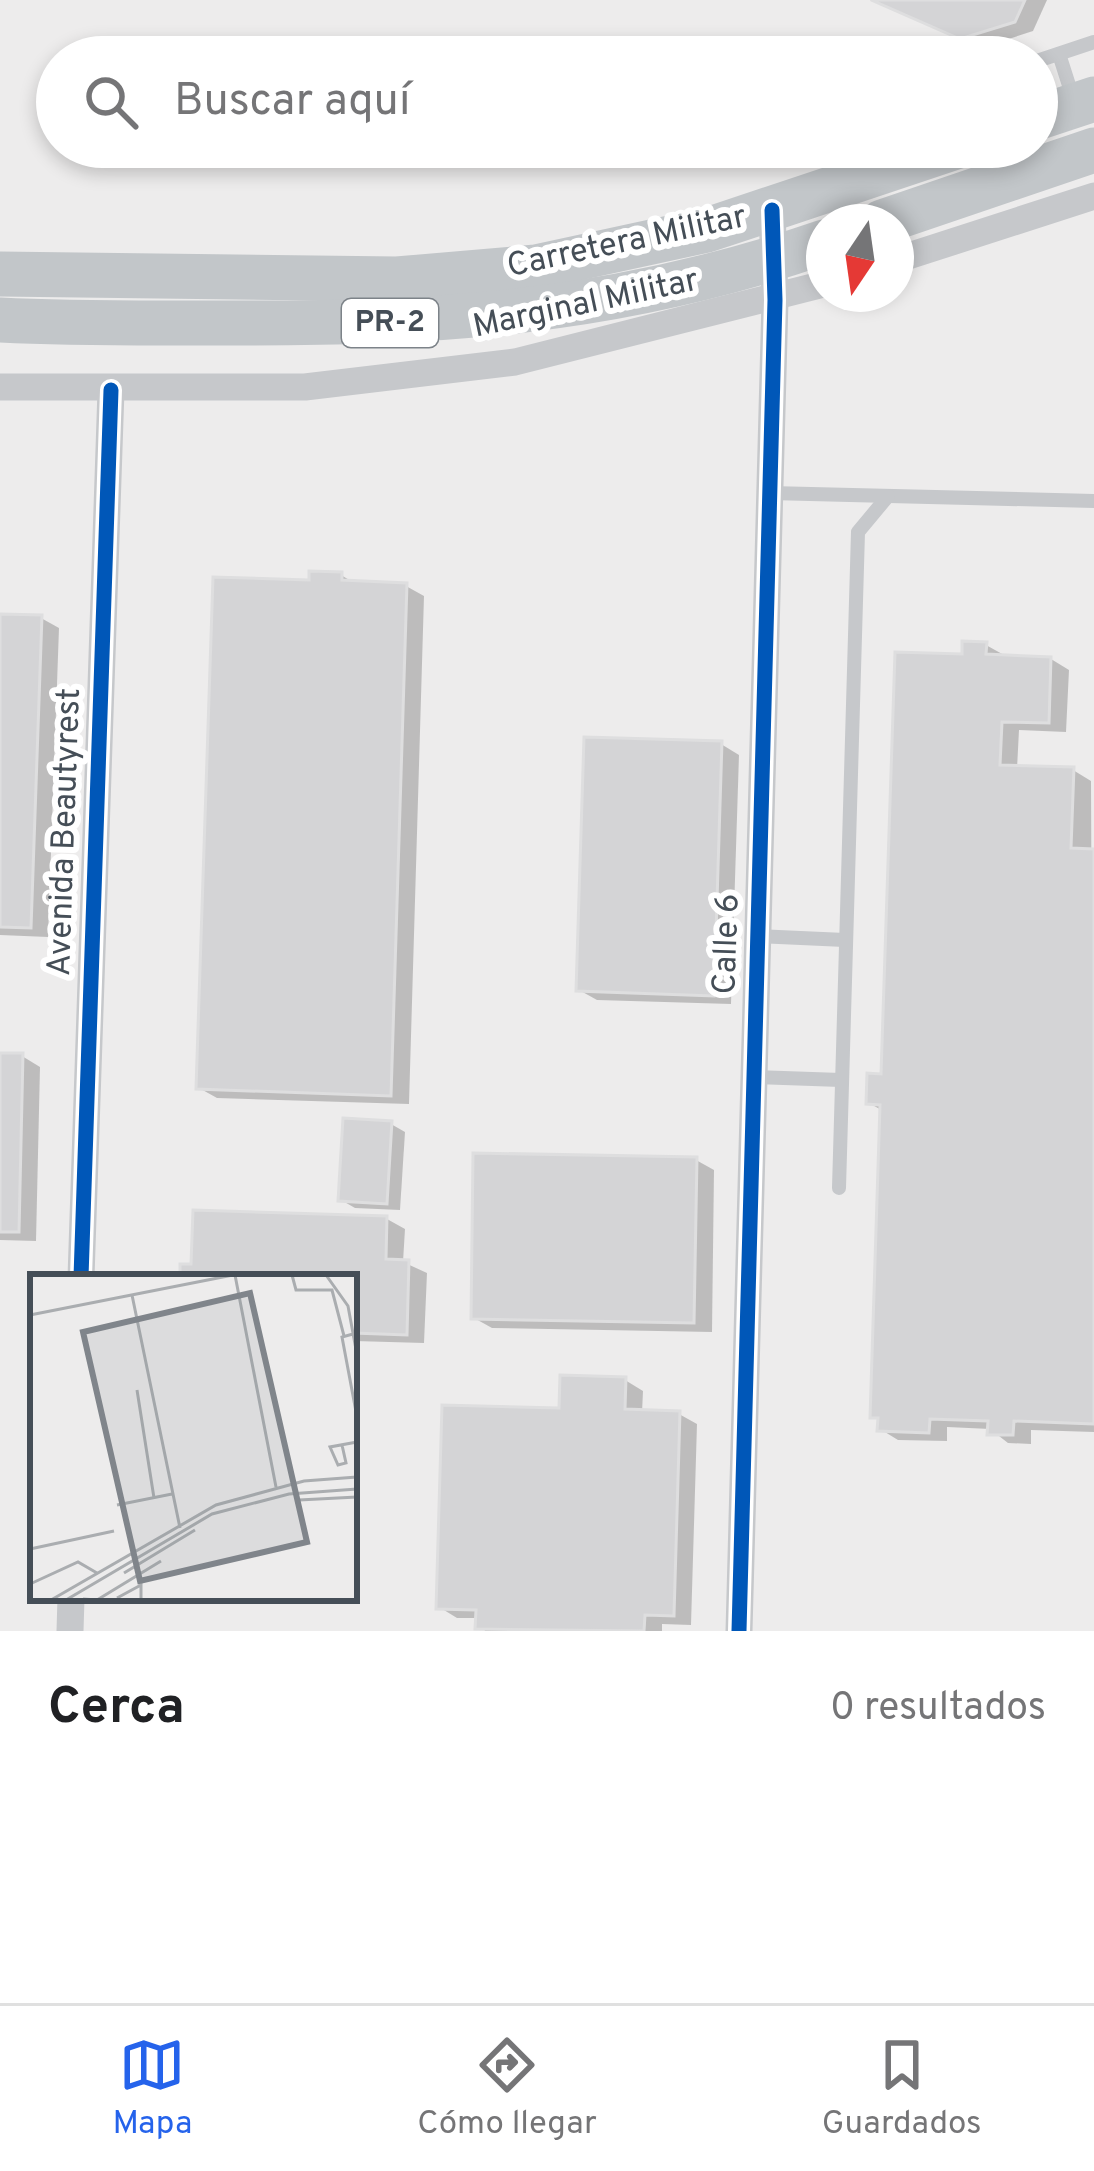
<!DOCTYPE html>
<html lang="es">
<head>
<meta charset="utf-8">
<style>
	:root { --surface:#fff; --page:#f2f2f2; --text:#202124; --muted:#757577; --line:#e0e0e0; --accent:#2563eb }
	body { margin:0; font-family:Overpass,sans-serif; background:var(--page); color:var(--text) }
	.compass { position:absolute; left:806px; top:204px; width:108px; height:108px; border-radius:50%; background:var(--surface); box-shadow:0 6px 18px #0003; rotate:193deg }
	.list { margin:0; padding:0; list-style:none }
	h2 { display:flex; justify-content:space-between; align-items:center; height:156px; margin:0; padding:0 48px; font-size:51px }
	h2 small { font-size:39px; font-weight:400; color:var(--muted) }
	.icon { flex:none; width:66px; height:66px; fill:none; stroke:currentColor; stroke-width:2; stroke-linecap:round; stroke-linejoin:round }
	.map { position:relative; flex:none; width:1094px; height:1631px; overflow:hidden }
	.search { position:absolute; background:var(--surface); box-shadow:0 6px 18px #0003; left:36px; right:36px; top:36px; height:132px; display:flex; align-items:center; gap:30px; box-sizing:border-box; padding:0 42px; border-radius:66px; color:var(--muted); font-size:45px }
	.sheet { height:372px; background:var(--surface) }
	nav { display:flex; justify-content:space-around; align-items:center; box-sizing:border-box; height:168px; border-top:3px solid var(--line); background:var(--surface); font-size:33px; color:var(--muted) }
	nav a { display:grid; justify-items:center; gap:6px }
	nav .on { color:var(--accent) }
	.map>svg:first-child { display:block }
</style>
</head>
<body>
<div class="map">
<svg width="1094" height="1631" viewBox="0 0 1094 1631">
	<rect width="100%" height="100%" fill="#edecec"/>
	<g fill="#0003">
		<polygon points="870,0 1047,0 1033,31 981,48"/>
		<polygon points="341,575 356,584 406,586 424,596 409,1104 217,1098 199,1088"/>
		<polygon points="0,617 41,618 59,628 48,937 0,935"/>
		<polygon points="986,645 1004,655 1051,659 1069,670 1066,732 1019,730 1017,769 1073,770 1091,781 1094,1432 1031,1430 1031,1444 1008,1443 990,1429 947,1427 947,1441 898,1440 880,1429 881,1420 873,1416 883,1111 869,1103 884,1077 964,657"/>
		<polygon points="721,744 739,755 731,1004 597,1000 579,990"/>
		<polygon points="0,1056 22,1056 40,1067 36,1241 0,1240"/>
		<polygon points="391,1124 405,1132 400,1210 355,1208 341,1200"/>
		<polygon points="696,1160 714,1170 712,1332 492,1328 474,1318"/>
		<polygon points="387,1219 405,1229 403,1262 427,1273 424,1343 354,1341 354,1277"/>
		<polygon points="625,1380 643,1391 642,1413 679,1414 697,1424 691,1625 662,1624 662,1631 485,1631 479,1618 457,1618 439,1607 562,1411"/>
	</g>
	<g fill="#d4d4d6" stroke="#dededf" stroke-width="3">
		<polygon points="871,0 1025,0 1015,22 960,39"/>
		<polygon points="309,571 342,572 342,580 407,583 391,1096 196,1089 213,577 309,580"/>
		<polygon points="0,614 42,615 31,928 0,927"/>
		<polygon points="962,641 987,642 986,654 1051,657 1049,723 1002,722 1000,765 1074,767 1071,848 1094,849 1094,1424 1014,1421 1013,1435 987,1435 988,1421 930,1419 929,1433 877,1431 878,1418 870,1418 880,1105 866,1104 867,1073 881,1074 895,652 962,654"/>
		<polygon points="584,737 722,741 714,996 576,991"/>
		<polygon points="0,1053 23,1053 19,1232 0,1232"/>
		<polygon points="343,1118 392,1121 387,1204 338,1201"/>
		<polygon points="473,1153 697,1157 694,1323 471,1319"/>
		<polygon points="193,1210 387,1216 386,1259 409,1260 407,1335 354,1333 354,1277 180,1277 180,1264 191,1264"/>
		<polygon points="560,1375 626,1377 625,1409 680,1411 674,1616 645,1615 644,1631 475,1629 476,1610 436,1609 442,1405 559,1408"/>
	</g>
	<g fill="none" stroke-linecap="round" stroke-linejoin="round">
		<g stroke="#c6c8cb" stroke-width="14">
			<polyline points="1059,54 1074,101"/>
			<polyline points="1037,61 1094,42"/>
			<polyline points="770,493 1094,501"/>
			<polyline points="758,936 845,940"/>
			<polyline points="754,1077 841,1080"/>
			<polyline points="839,1188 858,532 888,496"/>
		</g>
		<g stroke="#c6c8cb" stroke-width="27">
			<polyline points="896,260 1094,196"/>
			<polyline points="0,387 305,387 515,362 824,284"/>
			<polyline points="81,1277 111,390"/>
			<polyline points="70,1631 71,1598"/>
			<polyline points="739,1631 775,300 772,210"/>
		</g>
		<g stroke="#c2c6c9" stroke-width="45">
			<polyline points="1037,118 1094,99"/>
			<polyline points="882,222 1094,150"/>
			<polyline points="0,274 397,279 536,267 707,230 956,147"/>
			<path d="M 0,320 C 73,324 147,323 220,323 C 439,324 614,314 824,242"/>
		</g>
		<g stroke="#fff" stroke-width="22">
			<g id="cycleway">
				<polyline points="81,1277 111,390"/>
				<polyline points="739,1631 775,300 772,210"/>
			</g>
		</g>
		<use href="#cycleway" stroke="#0057b8" stroke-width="15"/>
	</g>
	<g text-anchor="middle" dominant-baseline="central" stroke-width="12" stroke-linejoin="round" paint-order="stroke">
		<rect fill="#fff" stroke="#7d8389" stroke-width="3" x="342" y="299" width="96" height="48" rx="9"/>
		<g font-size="30" font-weight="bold" fill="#454e57">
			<text x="390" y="323">PR-2</text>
		</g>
		<g font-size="33" fill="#454e57" stroke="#fff">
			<text transform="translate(627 243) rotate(-12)">Carretera Militar</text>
			<text transform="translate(586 305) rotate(-12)">Marginal Militar</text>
			<text transform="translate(66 832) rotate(-88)">Avenida Beautyrest</text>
			<text transform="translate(728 944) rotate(-88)">Calle 6</text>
		</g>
	</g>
	<g transform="translate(30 1274)">
		<rect width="327" height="327" fill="#edecec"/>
		<path fill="none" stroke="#aaadb0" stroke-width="3" d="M 205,1 L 246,213M 262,1 L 266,16 L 302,16 L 314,62M 296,1 L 318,32 L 327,81M 102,21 L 150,254M 0,41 L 203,1M 323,60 L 312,63 L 327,143M 107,116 L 124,224M 312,171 L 316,189 L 308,191 L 300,173 L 327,168M 269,226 L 327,223M 87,231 L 142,220M 0,275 L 84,257M 94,299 L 165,256M 0,310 L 48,288 L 67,299M 87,324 L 111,311 L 111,326M 53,325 L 67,326 L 131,287M 21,326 L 186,231 L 274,207 L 327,203M 36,326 L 182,240 L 259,220 L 327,215"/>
		<path fill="#80858b" fill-opacity="0.15" stroke="#80858b" stroke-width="6" d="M 220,19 L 277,268 L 110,307 L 53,58 Z"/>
		<rect width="327" height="327" fill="none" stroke="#454e57" stroke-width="6"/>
	</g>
</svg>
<svg class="compass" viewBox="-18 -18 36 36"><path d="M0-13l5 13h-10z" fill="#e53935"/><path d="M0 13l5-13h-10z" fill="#757577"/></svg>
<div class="search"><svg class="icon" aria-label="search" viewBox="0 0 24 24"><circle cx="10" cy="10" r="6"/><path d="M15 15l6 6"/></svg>Buscar aquí</div>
</div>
<section class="sheet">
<h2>Cerca<small>0 resultados</small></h2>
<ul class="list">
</ul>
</section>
<nav>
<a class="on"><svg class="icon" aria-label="map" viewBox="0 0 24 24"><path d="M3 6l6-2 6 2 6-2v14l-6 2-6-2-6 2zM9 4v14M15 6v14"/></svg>Mapa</a>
<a><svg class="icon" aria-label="directions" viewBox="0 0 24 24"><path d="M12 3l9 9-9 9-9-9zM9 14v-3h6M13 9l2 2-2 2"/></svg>Cómo llegar</a>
<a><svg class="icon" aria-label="saved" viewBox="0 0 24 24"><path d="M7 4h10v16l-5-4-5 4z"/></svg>Guardados</a>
</nav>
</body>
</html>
